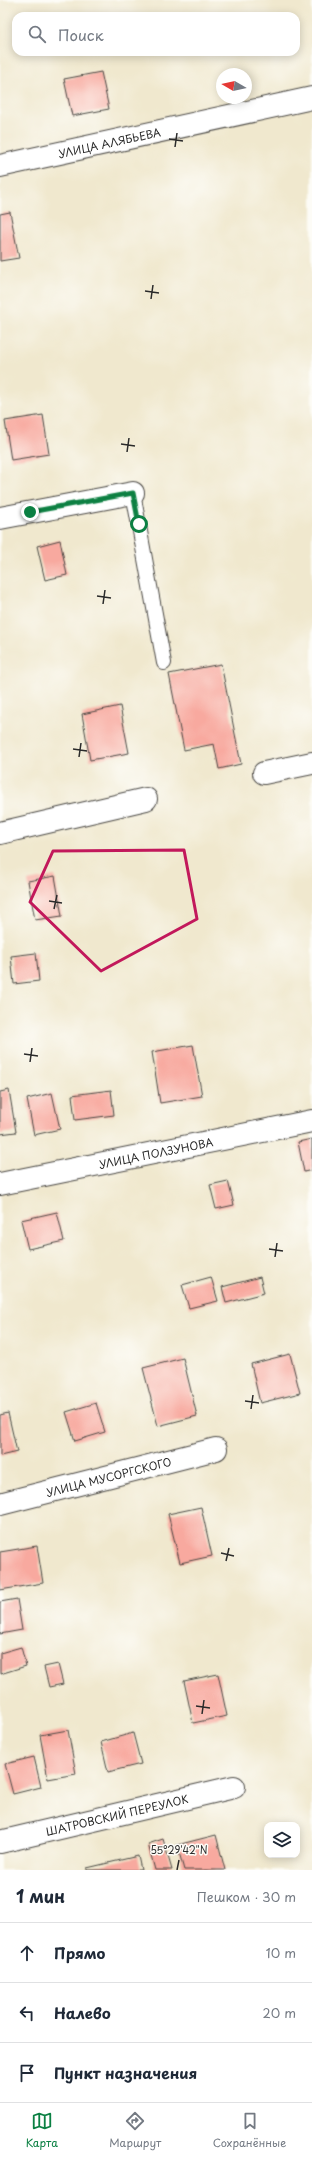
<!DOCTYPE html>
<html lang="ru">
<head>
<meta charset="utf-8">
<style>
	:root { --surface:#fff; --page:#f2f2f3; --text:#1f2937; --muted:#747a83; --line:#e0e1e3; --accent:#0b8043 }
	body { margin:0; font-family:"Playpen Sans",sans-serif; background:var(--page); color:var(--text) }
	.controls { position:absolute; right:12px; bottom:12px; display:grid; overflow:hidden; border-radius:8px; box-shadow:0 2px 10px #0003 }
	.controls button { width:36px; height:36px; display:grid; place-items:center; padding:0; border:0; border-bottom:1px solid var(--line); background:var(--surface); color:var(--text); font:20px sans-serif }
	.compass { position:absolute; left:216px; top:68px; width:36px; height:36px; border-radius:50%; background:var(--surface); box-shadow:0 2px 10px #0003; rotate:279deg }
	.stop { position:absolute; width:12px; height:12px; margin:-9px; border:3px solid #0b8043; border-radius:50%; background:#fff }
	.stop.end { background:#0b8043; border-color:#fff; box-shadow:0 1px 4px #0008 }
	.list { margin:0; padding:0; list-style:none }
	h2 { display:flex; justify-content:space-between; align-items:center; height:52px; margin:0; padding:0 16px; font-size:17px }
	h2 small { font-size:13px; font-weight:400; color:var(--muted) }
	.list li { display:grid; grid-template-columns:26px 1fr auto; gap:12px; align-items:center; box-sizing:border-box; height:60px; padding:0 16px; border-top:1px solid var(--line) }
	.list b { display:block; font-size:15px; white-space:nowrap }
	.list em { font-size:13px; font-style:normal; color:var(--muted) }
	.icon { flex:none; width:22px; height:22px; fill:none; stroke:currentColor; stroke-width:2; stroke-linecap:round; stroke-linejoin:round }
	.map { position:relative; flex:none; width:312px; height:1870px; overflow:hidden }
	.search { position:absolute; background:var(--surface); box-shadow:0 2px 10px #0003; left:12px; right:12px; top:12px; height:44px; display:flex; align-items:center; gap:10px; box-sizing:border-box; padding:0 14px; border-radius:12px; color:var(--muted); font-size:15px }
	.sheet { height:232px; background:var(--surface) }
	nav { display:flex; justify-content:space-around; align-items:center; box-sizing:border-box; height:56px; border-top:1px solid var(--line); background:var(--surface); font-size:11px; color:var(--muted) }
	nav a { display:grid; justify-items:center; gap:2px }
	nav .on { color:var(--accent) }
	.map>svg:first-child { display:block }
</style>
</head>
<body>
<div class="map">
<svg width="312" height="1870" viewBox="0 0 312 1870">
	<rect width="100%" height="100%" fill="#fdfcf7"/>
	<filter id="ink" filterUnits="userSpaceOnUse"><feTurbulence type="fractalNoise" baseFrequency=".025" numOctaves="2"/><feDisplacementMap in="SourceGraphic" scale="8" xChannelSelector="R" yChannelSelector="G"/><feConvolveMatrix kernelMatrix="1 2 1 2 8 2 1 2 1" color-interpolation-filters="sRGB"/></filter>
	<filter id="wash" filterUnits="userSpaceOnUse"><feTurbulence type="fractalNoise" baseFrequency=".012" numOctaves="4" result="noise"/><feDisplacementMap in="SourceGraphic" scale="16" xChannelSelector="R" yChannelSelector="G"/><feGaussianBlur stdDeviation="0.9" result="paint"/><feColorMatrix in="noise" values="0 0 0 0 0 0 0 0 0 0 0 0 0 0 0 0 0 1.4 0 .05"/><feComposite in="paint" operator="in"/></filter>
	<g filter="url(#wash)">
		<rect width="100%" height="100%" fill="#f0e8ce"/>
		<g id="blocks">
			<g fill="#f8a99f">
				<polygon points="101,72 109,109 72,116 64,79"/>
				<polygon points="10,212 19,258 0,261 0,214"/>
				<polygon points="43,415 49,454 11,460 5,421"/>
				<polygon points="60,540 67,575 45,580 37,546"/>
				<polygon points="221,664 241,764 219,769 214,744 184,750 169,674"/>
				<polygon points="120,706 129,753 90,760 82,714"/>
				<polygon points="55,876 62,916 35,920 28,881"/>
				<polygon points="36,953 39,981 14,984 11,956"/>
				<polygon points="193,1045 202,1096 160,1103 152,1052"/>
				<polygon points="9,1090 16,1132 0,1134 0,1092"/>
				<polygon points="111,1090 114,1115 75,1120 72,1095"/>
				<polygon points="52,1093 60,1129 34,1135 27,1099"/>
				<polygon points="312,1139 312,1170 304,1172 298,1142"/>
				<polygon points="228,1181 234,1205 216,1209 210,1185"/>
				<polygon points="57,1212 64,1241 28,1249 21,1220"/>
				<polygon points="211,1277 218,1301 189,1308 182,1285"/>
				<polygon points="260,1277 264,1293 226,1303 222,1287"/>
				<polygon points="290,1354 300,1393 260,1403 251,1364"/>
				<polygon points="183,1358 197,1416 158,1426 143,1368"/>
				<polygon points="96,1403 105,1432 75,1441 66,1412"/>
				<polygon points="8,1413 17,1452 0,1456 0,1415"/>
				<polygon points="201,1507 212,1556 180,1563 168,1514"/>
				<polygon points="37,1546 43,1583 0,1590 0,1552"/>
				<polygon points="17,1599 22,1630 0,1634 0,1602"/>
				<polygon points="21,1647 26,1666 0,1674 0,1653"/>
				<polygon points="58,1664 63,1684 49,1687 44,1667"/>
				<polygon points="218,1674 227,1716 193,1723 184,1681"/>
				<polygon points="68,1730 76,1774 48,1779 40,1735"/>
				<polygon points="133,1733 141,1764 108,1772 101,1742"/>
				<polygon points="34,1757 41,1787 13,1794 5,1764"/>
				<polygon points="216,1835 225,1870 184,1870 177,1845"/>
				<polygon points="163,1839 172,1870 155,1870 148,1844"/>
				<polygon points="138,1856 141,1870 87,1870 87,1868"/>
			</g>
		</g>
	</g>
	<g filter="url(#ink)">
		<use href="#blocks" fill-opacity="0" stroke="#494743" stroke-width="1"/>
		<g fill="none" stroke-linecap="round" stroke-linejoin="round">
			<g stroke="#494743" stroke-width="16">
				<polyline id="service" points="133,493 164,663"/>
			</g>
			<g stroke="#494743" stroke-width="24">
				<g id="minor">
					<path id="s1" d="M 0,166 L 312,98"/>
					<polyline points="0,518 133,493"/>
					<polyline points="264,773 312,763"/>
					<polyline points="0,833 146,799"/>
					<path id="s2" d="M 0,1184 L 312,1121"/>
					<path id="s3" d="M 0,1504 L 216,1449"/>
					<path id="s4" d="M 0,1842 L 234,1787"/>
				</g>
			</g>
			<use href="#service" stroke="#fff" stroke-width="14"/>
			<use href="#minor" stroke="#fff" stroke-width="22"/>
		</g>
	</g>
	<g fill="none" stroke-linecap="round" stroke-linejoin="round" filter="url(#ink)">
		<polyline stroke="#0b8043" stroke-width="5" points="30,512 133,493 139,524"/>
	</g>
	<path fill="none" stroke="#c2185b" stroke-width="3" stroke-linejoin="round" d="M 184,850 L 197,919 L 101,971 L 30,902 L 53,851 Z"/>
	<path fill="none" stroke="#2b2b2b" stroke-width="1.5" d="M 169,139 L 183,141M 175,147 L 177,133M 145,291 L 159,293M 151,299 L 153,285M 121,444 L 135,446M 127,452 L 129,438M 97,596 L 111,598M 103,604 L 105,590M 73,749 L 87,751M 79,757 L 81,743M 49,901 L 62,903M 54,909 L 57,895M 24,1054 L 38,1056M 30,1062 L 32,1048M 269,1249 L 283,1251M 275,1257 L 277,1243M 245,1401 L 259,1403M 251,1409 L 253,1395M 221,1553 L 234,1556M 226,1561 L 229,1548M 196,1706 L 210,1708M 202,1714 L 204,1700M 177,1870 L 179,1860"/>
	<g text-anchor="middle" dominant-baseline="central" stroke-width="3" stroke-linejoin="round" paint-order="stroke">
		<g font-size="11" fill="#2b2b2b" stroke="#fdfcf7">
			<text stroke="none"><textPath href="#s1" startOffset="112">УЛИЦА АЛЯБЬЕВА</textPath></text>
			<text stroke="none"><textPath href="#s2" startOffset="159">УЛИЦА ПОЛЗУНОВА</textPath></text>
			<text stroke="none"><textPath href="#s3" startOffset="112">УЛИЦА МУСОРГСКОГО</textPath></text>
			<text stroke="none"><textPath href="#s4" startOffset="120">ШАТРОВСКИЙ ПЕРЕУЛОК</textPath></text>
		</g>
	</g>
	<g font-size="10" text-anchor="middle" fill="#2b2b2b" stroke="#fdfcf7" stroke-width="3" stroke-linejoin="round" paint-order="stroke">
		<text x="179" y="1854">55°29'42"N</text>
	</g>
</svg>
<div class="controls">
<button><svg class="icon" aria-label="layers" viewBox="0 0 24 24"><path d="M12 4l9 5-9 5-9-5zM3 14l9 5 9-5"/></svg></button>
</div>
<svg class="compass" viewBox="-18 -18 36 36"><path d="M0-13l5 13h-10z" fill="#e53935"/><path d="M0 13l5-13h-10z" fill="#747a83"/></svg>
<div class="stop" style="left:139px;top:524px"></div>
<div class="stop end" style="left:30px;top:512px"></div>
<div class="search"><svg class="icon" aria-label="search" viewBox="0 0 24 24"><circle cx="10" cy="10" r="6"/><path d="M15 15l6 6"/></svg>Поиск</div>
</div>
<section class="sheet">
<h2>1 мин<small>Пешком · 30 m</small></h2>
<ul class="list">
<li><svg class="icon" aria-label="ahead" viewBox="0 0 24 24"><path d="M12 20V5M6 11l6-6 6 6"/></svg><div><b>Прямо</b></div><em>10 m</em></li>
<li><svg class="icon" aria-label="left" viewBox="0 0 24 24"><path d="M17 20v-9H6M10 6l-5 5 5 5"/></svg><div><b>Налево</b></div><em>20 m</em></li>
<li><svg class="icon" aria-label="arrive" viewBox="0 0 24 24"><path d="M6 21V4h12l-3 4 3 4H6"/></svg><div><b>Пункт назначения</b></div></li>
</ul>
</section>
<nav>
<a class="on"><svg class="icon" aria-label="map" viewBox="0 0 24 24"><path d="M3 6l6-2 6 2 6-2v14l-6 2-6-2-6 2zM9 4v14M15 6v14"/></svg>Карта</a>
<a><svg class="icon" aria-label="directions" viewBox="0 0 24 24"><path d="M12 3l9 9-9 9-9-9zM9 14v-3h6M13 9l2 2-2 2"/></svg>Маршрут</a>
<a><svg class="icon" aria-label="saved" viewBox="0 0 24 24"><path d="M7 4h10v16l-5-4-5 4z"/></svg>Сохранённые</a>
</nav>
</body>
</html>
